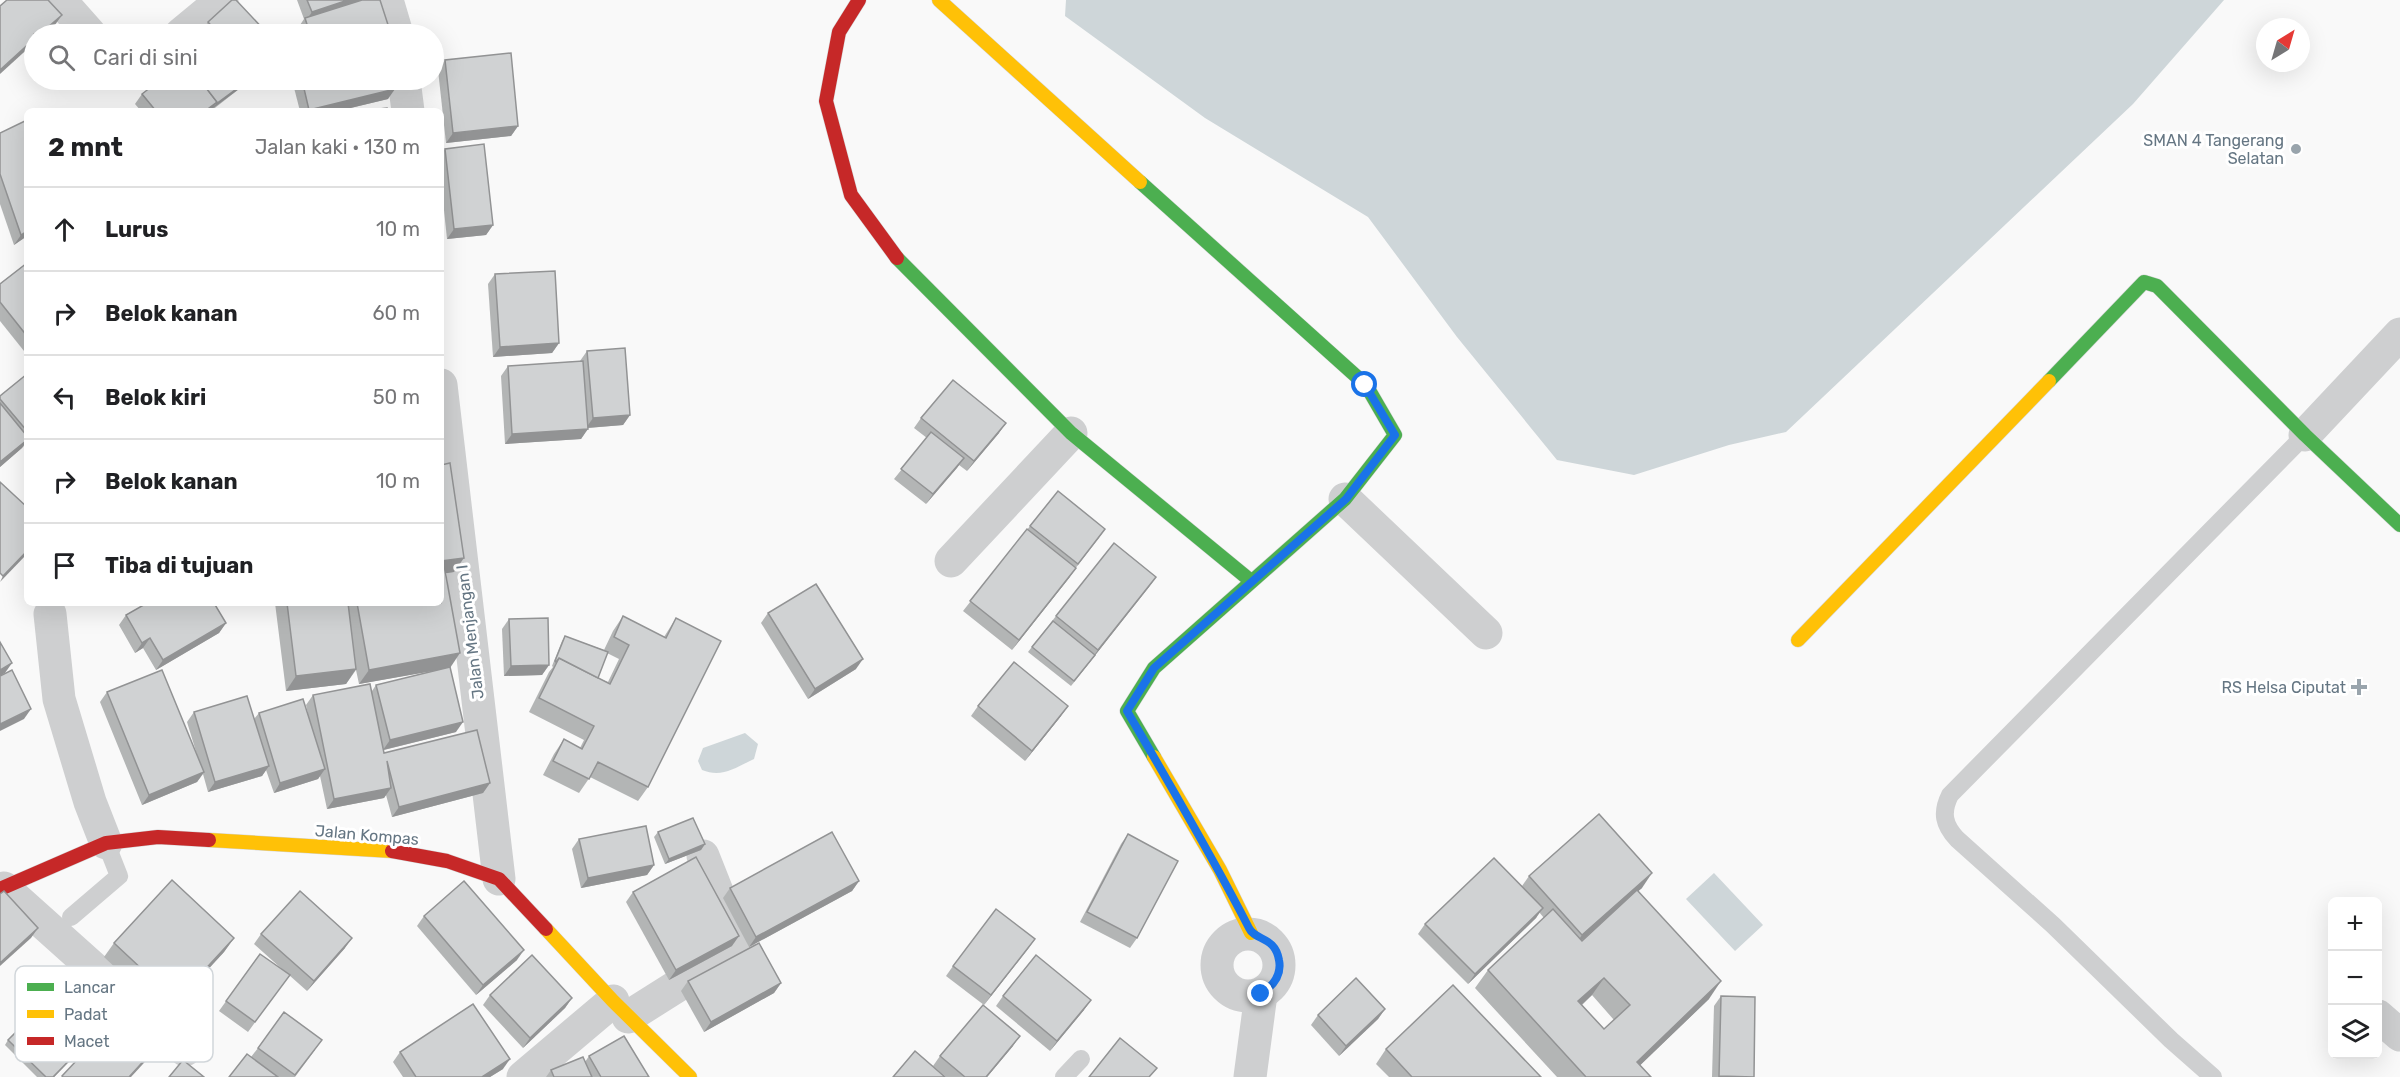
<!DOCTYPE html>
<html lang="id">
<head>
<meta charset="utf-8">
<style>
	:root { --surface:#fff; --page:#f2f2f2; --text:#202124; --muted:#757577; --line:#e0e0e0 }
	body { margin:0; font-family:Rubik,sans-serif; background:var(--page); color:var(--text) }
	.controls { position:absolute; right:18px; bottom:18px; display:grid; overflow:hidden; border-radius:9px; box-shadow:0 6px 24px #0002 }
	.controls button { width:54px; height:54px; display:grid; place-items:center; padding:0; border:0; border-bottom:2px solid var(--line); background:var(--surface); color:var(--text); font:30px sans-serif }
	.compass { position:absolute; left:2256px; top:18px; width:54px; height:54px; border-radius:50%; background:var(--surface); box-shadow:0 6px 24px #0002; rotate:37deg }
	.stop { position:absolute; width:18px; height:18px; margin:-14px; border:4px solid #1a73e8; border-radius:50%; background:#fff }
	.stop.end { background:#1a73e8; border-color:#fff; box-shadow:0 2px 6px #0008 }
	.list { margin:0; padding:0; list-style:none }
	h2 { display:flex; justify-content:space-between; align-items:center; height:78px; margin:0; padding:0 24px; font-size:26px }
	h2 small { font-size:20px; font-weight:400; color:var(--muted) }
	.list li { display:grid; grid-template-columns:39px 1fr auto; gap:18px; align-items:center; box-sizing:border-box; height:84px; padding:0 24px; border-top:2px solid var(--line) }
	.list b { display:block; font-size:22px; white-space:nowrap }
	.list em { font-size:20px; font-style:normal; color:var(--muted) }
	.icon { flex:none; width:33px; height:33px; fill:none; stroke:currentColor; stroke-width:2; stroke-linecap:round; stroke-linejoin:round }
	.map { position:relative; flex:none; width:2400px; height:1077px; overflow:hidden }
	.search { position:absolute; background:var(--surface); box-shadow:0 6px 24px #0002; left:24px; top:24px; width:420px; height:66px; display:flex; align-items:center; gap:15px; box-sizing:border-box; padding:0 21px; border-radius:33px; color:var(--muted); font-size:22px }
	.panel { position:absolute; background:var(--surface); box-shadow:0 6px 24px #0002; left:24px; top:108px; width:420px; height:498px; border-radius:9px }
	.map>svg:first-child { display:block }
</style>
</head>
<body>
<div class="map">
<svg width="2400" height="1077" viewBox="0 0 2400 1077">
	<rect width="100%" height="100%" fill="#f9f9f9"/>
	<g fill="#ced6d9">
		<polygon points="1066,0 2224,0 2133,104 1786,432 1729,445 1634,475 1557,460 1457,337 1368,217 1205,118 1065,16"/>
		<path d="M 745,733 L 758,744 L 754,759 C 735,768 722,778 702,770 L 698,761 L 703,748 Z"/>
		<polygon points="1714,873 1763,925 1735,951 1686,899"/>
	</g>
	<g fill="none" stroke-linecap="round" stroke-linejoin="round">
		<g stroke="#d5d6d7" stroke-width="15">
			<g id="fast">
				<polyline points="1140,182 1366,385 1395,435 1345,499 1154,668 1127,711 1154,757"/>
				<polyline points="897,258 1071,433 1251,581"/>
				<polyline points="2049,381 2144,282 2157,286 2305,435 2400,525"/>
			</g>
		</g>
		<g stroke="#d5d6d7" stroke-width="15">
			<g id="slow">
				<polyline points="939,0 1140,182"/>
				<polyline points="1798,640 2049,381"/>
				<polyline points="1154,757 1220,870 1251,933"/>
				<polyline points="209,840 392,851"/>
				<polyline points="546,929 613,1001 690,1077"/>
			</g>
		</g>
		<g stroke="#d5d6d7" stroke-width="15">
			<g id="jam">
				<polyline points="859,0 839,32 826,101 851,195 897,258"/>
				<polyline points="392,851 447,861 499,879 546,929"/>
				<polyline points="0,889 106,843 158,837 209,840"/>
			</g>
		</g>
		<g stroke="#cecfd0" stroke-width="18">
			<polyline points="71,917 119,876 106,843"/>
			<polyline points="1064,1077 1081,1059"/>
			<path d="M 2213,1077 L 2171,1040 L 2053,925 L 1957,839 C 1944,825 1941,813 1950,795 L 2305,435"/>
		</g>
		<g stroke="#cecfd0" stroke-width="33">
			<polyline points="60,0 90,34"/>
			<polyline points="387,0 397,34"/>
			<polyline points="181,34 222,0"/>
			<polyline points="404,80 408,111"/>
			<polyline points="441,385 499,879"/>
			<polyline points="2305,435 2400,334"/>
			<polyline points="1345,499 1486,633"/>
			<polyline points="951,561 1071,433"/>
			<polyline points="50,614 59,699 90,802 106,843"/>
			<polyline points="4,888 185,1050"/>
			<circle cx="1248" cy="965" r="31"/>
			<polyline points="2378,1016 2400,1035"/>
			<polyline points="628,1017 739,947 703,856"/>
			<polyline points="523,1077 613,1001"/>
			<polyline points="1250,1077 1261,994"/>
		</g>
		<use href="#fast" stroke="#4caf50" stroke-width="14"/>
		<use href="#slow" stroke="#ffc107" stroke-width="14"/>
		<use href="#jam" stroke="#c62828" stroke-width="14"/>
	</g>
	<g fill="#b3b5b5" fill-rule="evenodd">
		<polygon points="297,0 380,0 391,34 300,34 298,28 304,19"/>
		<polygon points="208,22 268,34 203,34 201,32"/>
		<polygon points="445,60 518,126 511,136 446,143 438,70"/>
		<polygon points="292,80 393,80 388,99 338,111 300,111"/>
		<polygon points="239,89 211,111 141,111 135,104 142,94"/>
		<polygon points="27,120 27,236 14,245 0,204 0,133"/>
		<polygon points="445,149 493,225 486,235 447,239 441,182 441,155"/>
		<polygon points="27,263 27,348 24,351 0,321 0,284"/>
		<polygon points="495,274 559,343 552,353 493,357 488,284"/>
		<polygon points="587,351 630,415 623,425 588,428 581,439 505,444 501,376 508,366 580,361"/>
		<polygon points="27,374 27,449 24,446 0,467 0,396"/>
		<polygon points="921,418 999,433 967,471 959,465 926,504 894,479 927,438 914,428"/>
		<polygon points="441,465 454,572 446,573 450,668 456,732 384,750 384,753 490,783 483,793 392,817 386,795 384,798 327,809 320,776 318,779 274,793 266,770 262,776 208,792 203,774 197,782 142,805 100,702 107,692 198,758 187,722 194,712 254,719 259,713 308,714 306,705 313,695 372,691 376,685 442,669 359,684 356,670 346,684 286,691 275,603 441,603"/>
		<polygon points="1030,526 1105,529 1075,568 1069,578 1012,650 963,611"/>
		<polygon points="1156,577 1071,686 1028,652 1056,616"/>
		<polygon points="768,613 856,669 808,699 761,623"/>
		<polygon points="126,615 226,623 219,633 156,670 143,648 135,653 119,625"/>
		<path d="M 623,616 L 664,637 L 676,618 L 648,787 L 638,801 L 590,777 L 579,793 L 543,775 L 554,754 L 564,739 L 580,748 L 584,740 L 529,712 L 549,672 L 553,667 L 552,666 L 562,641 L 565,636 L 604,650 L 613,631 ZM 607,653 L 619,659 L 608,682 L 598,678 Z"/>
		<polygon points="509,619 549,665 542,675 504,676 502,629"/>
		<polygon points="978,706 1061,716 1025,761 971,716"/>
		<polygon points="658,832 705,844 701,850 665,864 654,837"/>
		<polygon points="1128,834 1137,938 1130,948 1080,922 1121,844"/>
		<polygon points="579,839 654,865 647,875 581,888 572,849"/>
		<path d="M 1529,876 L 1642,888 L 1638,891 L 1709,999 L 1640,1065 L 1651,1077 L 1557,1077 L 1475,988 L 1488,970 L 1544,918 L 1539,912 L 1536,918 L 1468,984 L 1418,934 L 1425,924 L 1522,886 ZM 1604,920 L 1582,941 L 1581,941 ZM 1592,995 L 1614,1020 L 1604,1029 L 1582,1005 Z"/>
		<polygon points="859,881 852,891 749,947 723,898 730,888"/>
		<polygon points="633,892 732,946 669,980 626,902"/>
		<polygon points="424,916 517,960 476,995 417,926"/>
		<polygon points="261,934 345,948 307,991 289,975 248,1032 219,1011 260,954 283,970 254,944"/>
		<polygon points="234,938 224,952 166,1015 104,957 114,943"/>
		<polygon points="1035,939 984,1005 946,976 953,966"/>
		<polygon points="688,981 781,983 774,993 704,1032 681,991"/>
		<polygon points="490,995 572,998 565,1008 523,1048 483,1005"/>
		<polygon points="1003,996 1084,1010 1050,1051 996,1006"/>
		<polygon points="1721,996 1754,1077 1712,1077 1714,1006"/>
		<polygon points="1385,1009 1378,1019 1339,1056 1311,1025 1318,1015"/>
		<polygon points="91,1038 87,1043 54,1077 37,1077 5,1045 8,1040"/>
		<polygon points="1013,1046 987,1077 946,1077 933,1066 940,1056"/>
		<polygon points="258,1048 315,1050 295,1077 229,1077 251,1057"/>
		<polygon points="1386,1049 1540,1077 1389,1077 1376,1064"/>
		<polygon points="400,1052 503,1069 490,1077 403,1077 393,1062"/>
		<polygon points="589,1056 649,1077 546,1077 551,1070 585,1062"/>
	</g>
	<g fill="#929394">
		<polygon points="348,0 371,0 305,22 312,12"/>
		<polygon points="62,15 55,25 44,34 40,34"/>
		<polygon points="34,39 34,43 0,74 0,70"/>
		<polygon points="243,84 239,89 212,109 216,104"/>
		<polygon points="395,89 388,99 338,111 308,111 309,110"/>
		<polygon points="217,102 211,111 205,111"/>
		<polygon points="518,126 511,136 446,143 453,133"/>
		<polygon points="493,225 486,235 447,239 454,229"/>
		<polygon points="27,231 27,236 14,245 21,235"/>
		<polygon points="559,343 552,353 493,357 500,347"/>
		<polygon points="630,415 623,425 586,428 593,418"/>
		<polygon points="1006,423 999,433 967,471 974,461"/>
		<polygon points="588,429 581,439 505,444 512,434"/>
		<polygon points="27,440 22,448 0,467 0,462"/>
		<polygon points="964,458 957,468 926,504 933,494"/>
		<polygon points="1105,529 1098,539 1071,574 1078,564"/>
		<polygon points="27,551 27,554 0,582 3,576"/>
		<polygon points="464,558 454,572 441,574 441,561"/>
		<polygon points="1076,568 1069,578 1012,650 1019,640"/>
		<polygon points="1156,577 1149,587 1071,686 1098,650"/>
		<polygon points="226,623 219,633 156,670 163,660"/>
		<polygon points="150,638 143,648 135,653 142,643"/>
		<polygon points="460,653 450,668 359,684 369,670"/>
		<polygon points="863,659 856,669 808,699 815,689"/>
		<polygon points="12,663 5,673 0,676 0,670"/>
		<polygon points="549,665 542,675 504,676 511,666"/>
		<polygon points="356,669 346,684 286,691 296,676"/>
		<polygon points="1068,706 1061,716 1025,761 1032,751"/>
		<polygon points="31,709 24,719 0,731 0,724"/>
		<polygon points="463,722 456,732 383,750 390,740"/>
		<polygon points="269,766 262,776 208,792 215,782"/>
		<polygon points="325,769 318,779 274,793 280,783"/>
		<polygon points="204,772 197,782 142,805 149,795"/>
		<polygon points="490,783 483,793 392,817 399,807"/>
		<polygon points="391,788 384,798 327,809 334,799"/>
		<polygon points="705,844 701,850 665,864 669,859"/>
		<polygon points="654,865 647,875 581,888 588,878"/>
		<polygon points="1652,873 1642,888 1572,949 1582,935"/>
		<polygon points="859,881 852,891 749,947 756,937"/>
		<polygon points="1543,908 1536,918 1468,984 1475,974"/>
		<polygon points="38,928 31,938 0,966 0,963"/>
		<polygon points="739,936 732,946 669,980 676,970"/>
		<polygon points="234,938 224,952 166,1015 176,1001"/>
		<polygon points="352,938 345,948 307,991 314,981"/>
		<polygon points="1035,939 1028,949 984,1005 991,995"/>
		<polygon points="524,950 517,960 476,995 483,985"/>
		<polygon points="1604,978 1592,995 1566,1019 1578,1001"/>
		<polygon points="1721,981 1709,999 1628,1077 1637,1062"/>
		<polygon points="781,983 774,993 704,1032 711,1022"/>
		<polygon points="572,998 565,1008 523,1048 530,1038"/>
		<polygon points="1091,1000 1084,1010 1050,1051 1057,1041"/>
		<polygon points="1385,1009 1378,1019 1339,1056 1346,1046"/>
		<polygon points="1020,1036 1013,1046 987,1077 986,1077"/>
		<polygon points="91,1038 87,1043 54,1077 53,1077"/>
		<polygon points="161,1042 154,1052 131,1077 129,1077"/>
		<polygon points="510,1059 503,1069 490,1077 482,1077"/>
		<polygon points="1719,1076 1754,1077 1718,1077"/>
	</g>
	<g fill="#d0d2d3" stroke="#929394" stroke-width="1.5" fill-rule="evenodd">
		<polygon points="7,0 48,0 62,15 40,34 34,34 34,39 0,70 0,6"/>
		<polygon points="232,0 236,0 268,34 219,34 208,22"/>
		<polygon points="307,0 348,0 312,12"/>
		<polygon points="362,0 380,0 391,34 310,34 305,18"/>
		<polygon points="511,53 518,126 453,133 445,60"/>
		<polygon points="160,80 200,80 217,102 205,111 156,111 142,94"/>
		<polygon points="200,80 239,80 243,84 216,104 217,102"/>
		<polygon points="302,80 393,80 395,89 309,110"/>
		<polygon points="387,108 387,111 361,111"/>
		<polygon points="27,120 27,231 21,235 0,174 0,133"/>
		<polygon points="484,144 493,225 454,229 445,149"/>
		<polygon points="27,263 27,336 0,302 0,284"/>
		<polygon points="555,271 559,343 500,347 495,274"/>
		<polygon points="625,348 630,415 593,418 587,351"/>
		<polygon points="583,361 588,429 512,434 508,366"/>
		<polygon points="27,374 27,431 0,399 0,396"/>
		<polygon points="953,380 1006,423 974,461 921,418"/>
		<polygon points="0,403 27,436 27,440 0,462"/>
		<polygon points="931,432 964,458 933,494 901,469"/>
		<polygon points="450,463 464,558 441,561 441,465"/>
		<polygon points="0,482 27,507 27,551 3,576 0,573"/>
		<polygon points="1058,491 1105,529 1078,564 1030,526"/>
		<polygon points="1027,529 1076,568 1019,640 970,601"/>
		<polygon points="1114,543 1156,577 1098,650 1056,616"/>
		<polygon points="444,565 460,653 369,670 357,603 441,603 441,566"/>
		<polygon points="816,584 863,659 815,689 768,613"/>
		<polygon points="147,603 214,603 226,623 163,660 150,638 142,643 126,615"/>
		<polygon points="287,603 348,603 356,669 296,676"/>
		<polygon points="623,616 666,638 676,618 721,641 648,787 598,762 589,779 553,761 564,739 582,749 594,726 539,698 559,658 610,684 629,645 614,637"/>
		<polygon points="548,618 549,665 511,666 509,619"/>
		<polygon points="1053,621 1095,655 1074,681 1032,647"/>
		<polygon points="565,636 608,652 598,678 559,658 556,662 555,661"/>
		<polygon points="0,642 12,663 0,670"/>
		<polygon points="1014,662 1068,706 1032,751 978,706"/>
		<polygon points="450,667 463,722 390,740 376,685"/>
		<polygon points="12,670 31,709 0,724 0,676"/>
		<polygon points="162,670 204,772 149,795 107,692"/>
		<polygon points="370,684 384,753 477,730 490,783 399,807 387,761 391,788 334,799 313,695"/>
		<polygon points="247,696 269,766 215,782 194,712"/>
		<polygon points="303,699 325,769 280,783 259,713"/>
		<polygon points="1599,814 1652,873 1582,935 1529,876"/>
		<polygon points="693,818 705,844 669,859 658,832"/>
		<polygon points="646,826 654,865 588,878 579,839"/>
		<polygon points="832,832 859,881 756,937 730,888"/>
		<polygon points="1128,834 1178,861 1137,938 1087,912"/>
		<polygon points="696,857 739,936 676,970 633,892"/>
		<polygon points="1494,858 1543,908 1475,974 1425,924"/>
		<polygon points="172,880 234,938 176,1001 114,943"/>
		<polygon points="464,881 524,950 483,985 424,916"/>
		<path d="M 1637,890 L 1721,981 L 1637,1062 L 1651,1077 L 1586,1077 L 1488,970 L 1553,909 L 1582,941 ZM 1604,978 L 1630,1005 L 1604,1029 L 1578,1001 Z"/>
		<polygon points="4,891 38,928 0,963 0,894"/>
		<polygon points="300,891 352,938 314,981 261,934"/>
		<polygon points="996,909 1035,939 991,995 953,966"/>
		<polygon points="759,943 781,983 711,1022 688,981"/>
		<polygon points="260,954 290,975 255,1022 226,1001"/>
		<polygon points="532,955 572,998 530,1038 490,995"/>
		<polygon points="1036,955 1091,1000 1057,1041 1003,996"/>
		<polygon points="1356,978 1385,1009 1346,1046 1318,1015"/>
		<polygon points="1453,985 1541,1077 1412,1077 1386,1049"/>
		<polygon points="1721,996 1755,997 1754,1077 1719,1076"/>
		<polygon points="50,998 91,1038 53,1077 46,1077 8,1040"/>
		<polygon points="473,1004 510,1059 482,1077 416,1077 400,1052"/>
		<polygon points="983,1005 1020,1036 986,1077 965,1077 940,1056"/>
		<polygon points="125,1009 161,1042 129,1077 63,1077 62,1076"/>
		<polygon points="284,1012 322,1040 295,1075 258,1048"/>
		<polygon points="624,1036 649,1077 601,1077 589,1056"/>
		<polygon points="1120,1038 1157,1068 1149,1077 1089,1077"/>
		<polygon points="915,1051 945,1077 893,1077"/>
		<polygon points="247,1054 278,1077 229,1077"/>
		<polygon points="583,1057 592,1077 554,1077 551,1070"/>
		<polygon points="183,1060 204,1077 169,1077"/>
	</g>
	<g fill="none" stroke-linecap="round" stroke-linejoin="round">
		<path stroke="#1a73e8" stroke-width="8" d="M 1261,994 C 1273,986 1282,975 1279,960 C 1275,936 1255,941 1249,928 C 1211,854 1169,783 1127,711 L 1154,668 L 1346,499 L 1395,435 L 1365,385"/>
	</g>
	<g fill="#99a4ac" stroke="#fff" stroke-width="2">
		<circle cx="2296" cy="149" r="6"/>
		<path d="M2356 678h6v6h6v6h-6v6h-6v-6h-6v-6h6z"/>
	</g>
	<g text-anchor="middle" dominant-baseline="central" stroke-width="6" stroke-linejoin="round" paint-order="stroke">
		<g font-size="16" fill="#657683" stroke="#fff" text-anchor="end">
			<text x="2284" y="140">SMAN 4 Tangerang<tspan x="2284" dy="18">Selatan</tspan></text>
			<text x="2346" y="687">RS Helsa Ciputat</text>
		</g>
		<g font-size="16" fill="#657683" stroke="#fff">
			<text transform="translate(470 632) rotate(-97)">Jalan Menjangan I</text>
			<text transform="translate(367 835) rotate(5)">Jalan Kompas</text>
		</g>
	</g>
	<rect x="15" y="966" width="198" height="96" rx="9" fill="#fff" stroke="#d1d6da" stroke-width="1.5"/>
	<rect x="27" y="983" width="27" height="8" fill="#4caf50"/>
	<rect x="27" y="1010" width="27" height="8" fill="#ffc107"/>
	<rect x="27" y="1037" width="27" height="8" fill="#c62828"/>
	<g font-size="16" fill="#657683">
		<text x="64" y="993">Lancar</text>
		<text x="64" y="1020">Padat</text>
		<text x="64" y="1047">Macet</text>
	</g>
</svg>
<div class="controls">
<button>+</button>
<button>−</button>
<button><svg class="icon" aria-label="layers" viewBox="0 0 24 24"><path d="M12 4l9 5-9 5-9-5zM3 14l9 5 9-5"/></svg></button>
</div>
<svg class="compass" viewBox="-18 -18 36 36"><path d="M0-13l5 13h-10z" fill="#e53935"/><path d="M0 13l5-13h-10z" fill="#757577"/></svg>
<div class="stop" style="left:1365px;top:385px"></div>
<div class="stop end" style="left:1261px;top:994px"></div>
<div class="search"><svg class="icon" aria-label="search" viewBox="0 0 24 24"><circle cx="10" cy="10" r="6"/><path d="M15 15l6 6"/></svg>Cari di sini</div>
<section class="panel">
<h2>2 mnt<small>Jalan kaki · 130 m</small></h2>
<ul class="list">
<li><svg class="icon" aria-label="ahead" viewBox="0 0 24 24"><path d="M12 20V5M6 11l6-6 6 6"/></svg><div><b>Lurus</b></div><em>10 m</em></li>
<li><svg class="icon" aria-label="right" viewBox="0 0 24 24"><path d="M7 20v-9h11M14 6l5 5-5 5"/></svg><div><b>Belok kanan</b></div><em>60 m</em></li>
<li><svg class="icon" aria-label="left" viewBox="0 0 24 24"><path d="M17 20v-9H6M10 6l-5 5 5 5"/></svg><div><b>Belok kiri</b></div><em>50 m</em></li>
<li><svg class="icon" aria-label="right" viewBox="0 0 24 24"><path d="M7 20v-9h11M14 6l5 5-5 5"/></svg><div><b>Belok kanan</b></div><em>10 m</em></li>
<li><svg class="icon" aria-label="arrive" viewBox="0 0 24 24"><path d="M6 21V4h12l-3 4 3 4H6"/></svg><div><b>Tiba di tujuan</b></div></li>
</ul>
</section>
</div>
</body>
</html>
